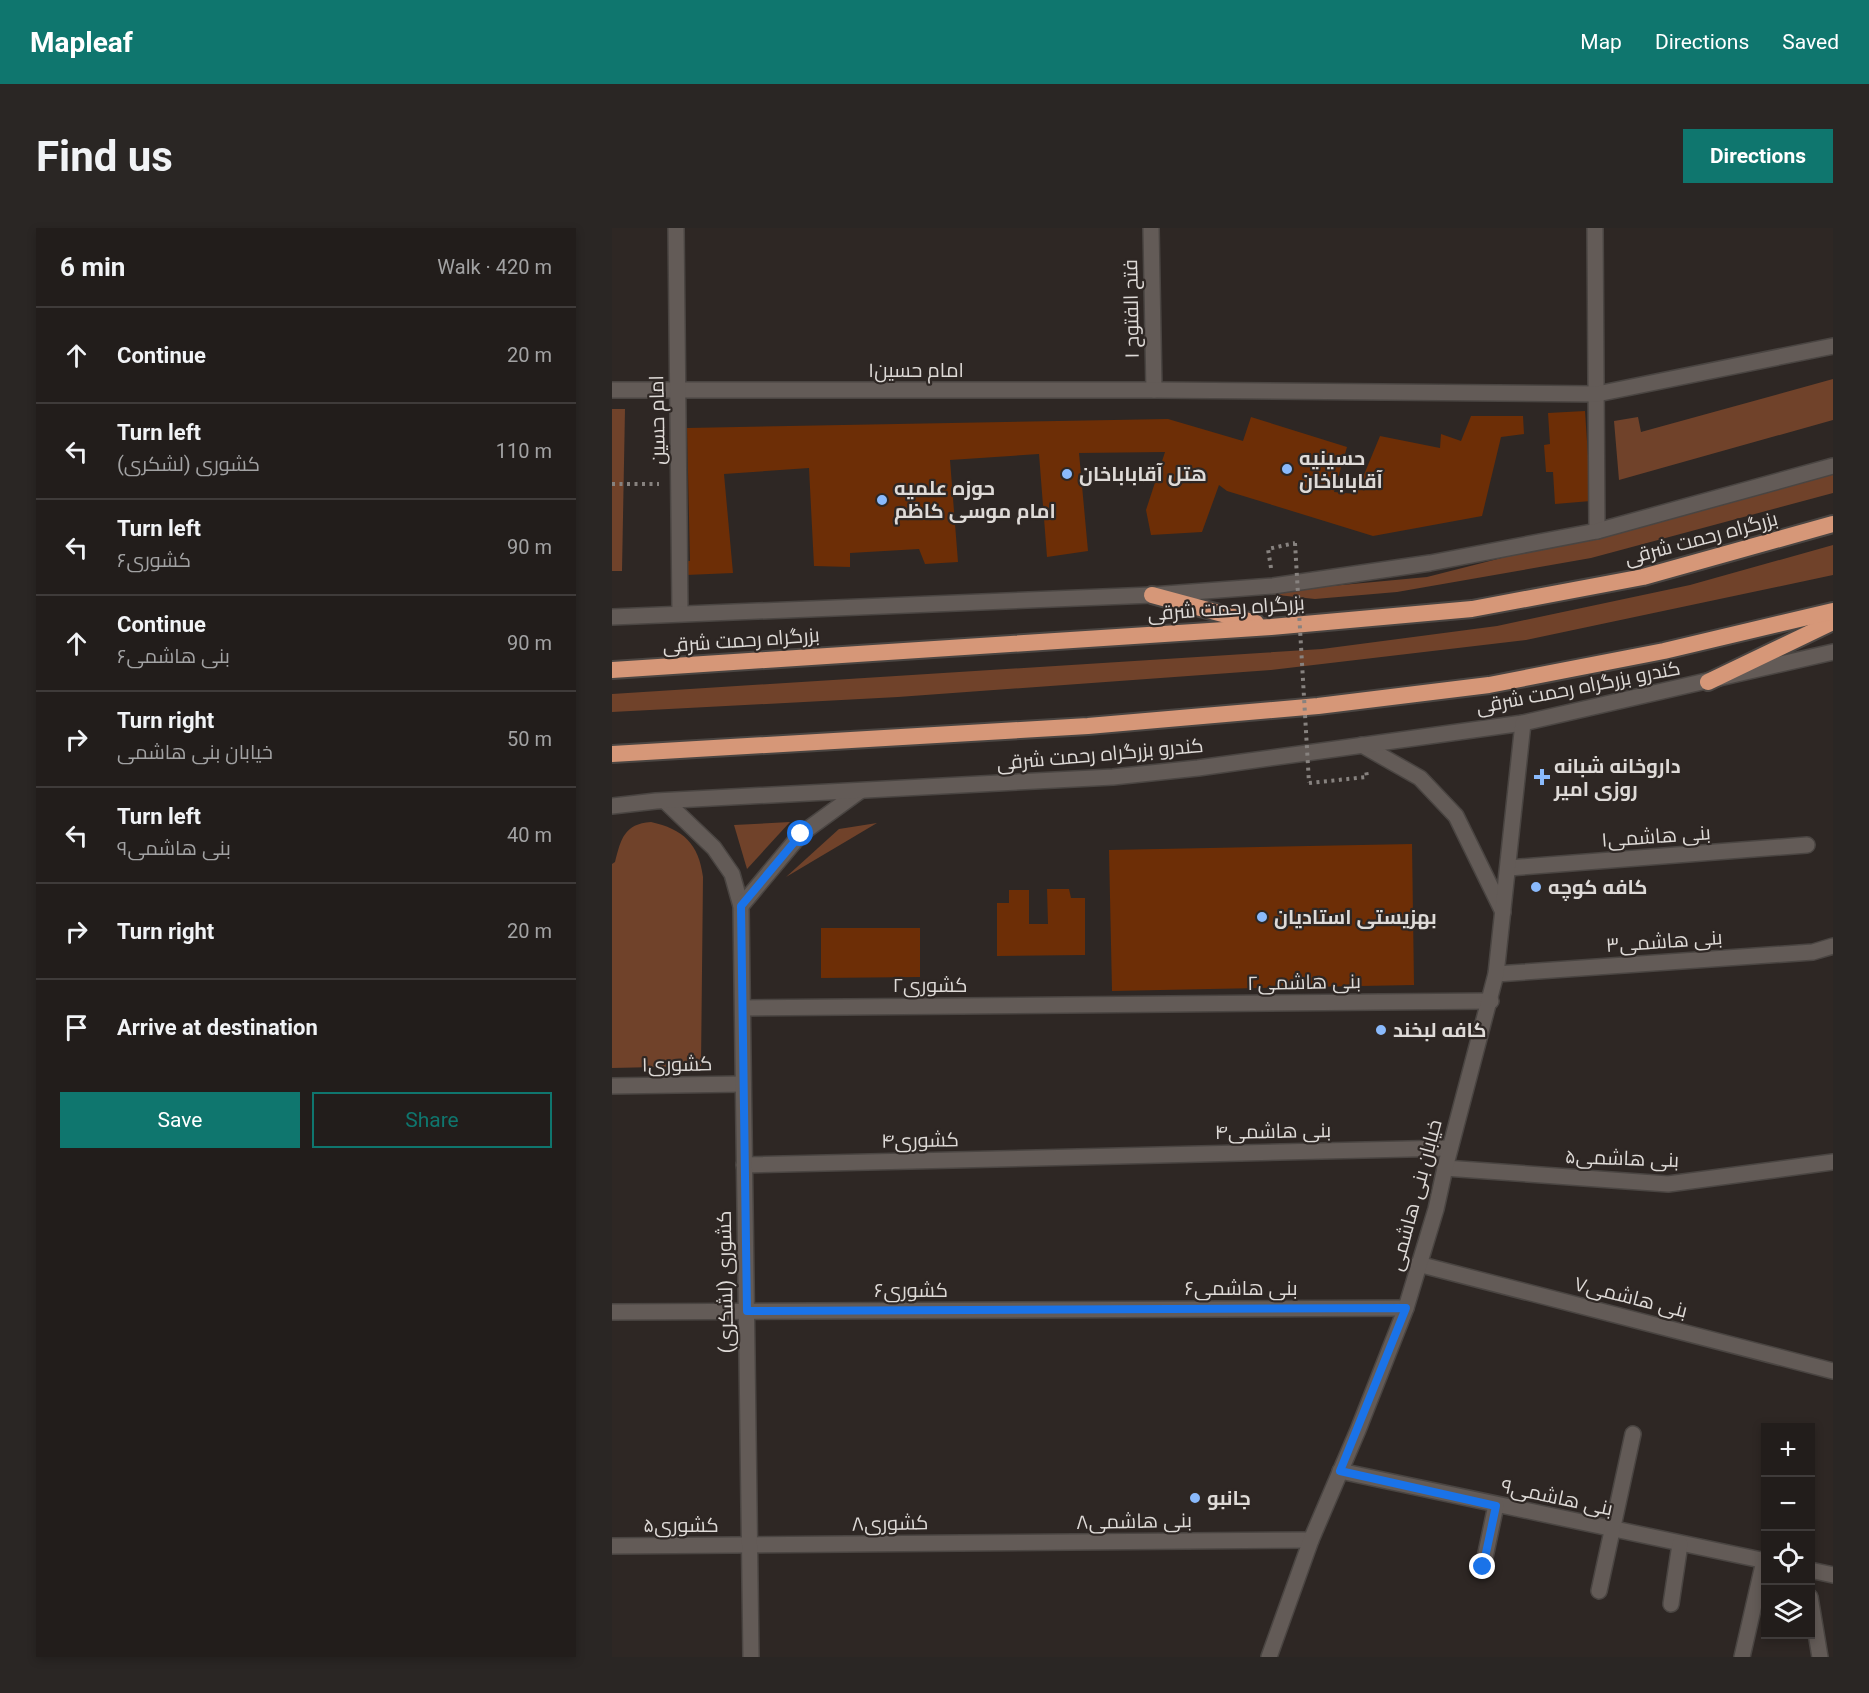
<!DOCTYPE html>
<html lang="en">
<head>
<meta charset="utf-8">
<style>
	:root { --surface:#221d1b; --page:#2a2624; --text:#f1f3f6; --muted:#a2a2a3; --line:#3f3b3a; --accent:#0f766e }
	body { margin:0; font-family:Roboto,Cairo,sans-serif; background:var(--page); color:var(--text) }
	.controls { position:absolute; right:18px; bottom:18px; display:grid; overflow:hidden; border-radius:0px; box-shadow:0 3px 9px #0003 }
	.controls button { width:54px; height:54px; display:grid; place-items:center; padding:0; border:0; border-bottom:2px solid var(--line); background:var(--surface); color:var(--text); font:30px sans-serif }
	.stop { position:absolute; width:18px; height:18px; margin:-14px; border:4px solid #1a73e8; border-radius:50%; background:#fff }
	.stop.end { background:#1a73e8; border-color:#fff; box-shadow:0 2px 6px #0008 }
	.list { margin:0; padding:0; list-style:none }
	h2 { display:flex; justify-content:space-between; align-items:center; height:78px; margin:0; padding:0 24px; font-size:26px }
	h2 small { font-size:20px; font-weight:400; color:var(--muted) }
	.list li { display:grid; grid-template-columns:39px 1fr auto; gap:18px; align-items:center; box-sizing:border-box; height:96px; padding:0 24px; border-top:2px solid var(--line) }
	.list b { display:block; font-size:22px; white-space:nowrap }
	.list p { margin:0; font-size:20px; white-space:nowrap; color:var(--muted) }
	.list em { font-size:20px; font-style:normal; color:var(--muted) }
	.actions { display:flex; gap:12px; padding:18px 24px }
	.actions a { flex:1; padding:14px 0; border:2px solid var(--accent); border-radius:0px; text-align:center; font-size:21px; color:var(--accent) }
	.actions .main { background:var(--accent); color:#fff }
	.icon { flex:none; width:33px; height:33px; fill:none; stroke:currentColor; stroke-width:2; stroke-linecap:round; stroke-linejoin:round }
	.map { position:relative; flex:none; width:1221px; height:1429px; overflow:hidden; border-radius:0px }
	header { display:flex; align-items:center; gap:36px; box-sizing:border-box; height:84px; padding:0 30px; background:var(--accent); color:#fff }
	header strong { font-size:28px }
	nav { display:flex; gap:33px; margin-inline-start:auto; font-size:21px }
	.intro { display:flex; align-items:center; justify-content:space-between; box-sizing:border-box; height:144px; padding:0 36px }
	h1 { margin:0; font-size:42px }
	.button { padding:15px 27px; border-radius:0px; background:var(--accent); color:#fff; font-size:21px; font-weight:700 }
	main { display:flex; gap:36px; padding:0 36px }
	aside { flex:1; background:var(--surface); border-radius:0px; box-shadow:0 3px 9px #0003 }
	.map>svg:first-child { display:block }
</style>
</head>
<body>
<header>
<strong>Mapleaf</strong>
<nav><a>Map</a><a>Directions</a><a>Saved</a></nav>
</header>
<div class="intro"><h1>Find us</h1><a class="button">Directions</a></div>
<main>
<aside>
<h2>6 min<small>Walk · 420 m</small></h2>
<ul class="list">
<li><svg class="icon" aria-label="ahead" viewBox="0 0 24 24"><path d="M12 20V5M6 11l6-6 6 6"/></svg><div><b>Continue</b></div><em>20 m</em></li>
<li><svg class="icon" aria-label="left" viewBox="0 0 24 24"><path d="M17 20v-9H6M10 6l-5 5 5 5"/></svg><div><b>Turn left</b><p>کشوری (لشکری)</p></div><em>110 m</em></li>
<li><svg class="icon" aria-label="left" viewBox="0 0 24 24"><path d="M17 20v-9H6M10 6l-5 5 5 5"/></svg><div><b>Turn left</b><p>کشوری۶</p></div><em>90 m</em></li>
<li><svg class="icon" aria-label="ahead" viewBox="0 0 24 24"><path d="M12 20V5M6 11l6-6 6 6"/></svg><div><b>Continue</b><p>۶بنی هاشمی</p></div><em>90 m</em></li>
<li><svg class="icon" aria-label="right" viewBox="0 0 24 24"><path d="M7 20v-9h11M14 6l5 5-5 5"/></svg><div><b>Turn right</b><p>خیابان بنی هاشمی</p></div><em>50 m</em></li>
<li><svg class="icon" aria-label="left" viewBox="0 0 24 24"><path d="M17 20v-9H6M10 6l-5 5 5 5"/></svg><div><b>Turn left</b><p>بنی هاشمی۹</p></div><em>40 m</em></li>
<li><svg class="icon" aria-label="right" viewBox="0 0 24 24"><path d="M7 20v-9h11M14 6l5 5-5 5"/></svg><div><b>Turn right</b></div><em>20 m</em></li>
<li><svg class="icon" aria-label="arrive" viewBox="0 0 24 24"><path d="M6 21V4h12l-3 4 3 4H6"/></svg><div><b>Arrive at destination</b></div></li>
</ul>
<div class="actions"><a class="main">Save</a><a>Share</a></div>
</aside>
<div class="map">
<svg width="1221" height="1429" viewBox="0 0 1221 1429">
	<rect width="100%" height="100%" fill="#2e2724"/>
	<g fill="#70422a">
		<polygon points="1221,151 1221,192 1007,252 1002,193 1026,189 1029,204"/>
		<polygon points="0,181 13,181 10,343 0,343"/>
		<polygon points="1221,245 1221,265 979,330 785,364 703,371 646,365 815,349"/>
		<polygon points="1221,317 1221,347 914,412 659,442 286,469 0,484 0,466 710,421 885,398 1078,357"/>
		<path d="M 39,594 C 71,601 87,616 91,649 L 89,838 L 0,840 L 0,636 L 3,634 C 9,611 12,596 39,594 Z"/>
		<polygon points="178,594 135,641 122,597"/>
		<polygon points="265,595 174,649 227,601"/>
	</g>
	<g fill="#6d2e06">
		<polygon points="973,183 979,273 943,276 941,244 934,244 932,217 938,216 936,185"/>
		<polygon points="859,188 911,188 912,206 889,209 870,288 761,308 615,263 607,257 590,304 539,307 534,282 553,224 467,225 476,323 435,329 427,226 338,232 346,334 313,336 307,321 238,325 238,339 202,338 197,240 112,246 121,345 74,347 73,333 78,333 75,200 556,191 631,213 639,189 735,219 722,264 744,266 768,208 828,220 829,206 849,213"/>
		<polygon points="800,616 802,757 500,763 497,622"/>
		<polygon points="435,661 457,661 459,670 473,670 473,727 385,728 385,675 397,675 397,662 417,662 417,696 436,696"/>
		<polygon points="209,700 308,700 308,749 209,750"/>
	</g>
	<g fill="none" stroke-linecap="round" stroke-linejoin="round">
		<g stroke="#4a4542" stroke-width="18">
			<g id="minor">
				<polyline points="539,0 542,162"/>
				<polyline points="983,0 985,303"/>
				<polyline points="0,162 542,162 985,166 1221,118"/>
				<polyline points="896,640 1195,617"/>
				<polyline points="884,746 1201,724 1221,718"/>
				<polyline points="131,780 879,773"/>
				<polyline points="0,858 131,856"/>
				<polyline points="132,937 838,920"/>
				<polyline points="833,940 1056,956 1221,934"/>
				<polyline points="806,1036 1221,1143"/>
				<polyline points="0,1084 794,1080"/>
				<polyline points="728,1243 1154,1333"/>
				<polyline points="0,1318 699,1312"/>
				<polyline points="871,1339 884,1277"/>
				<polyline points="1198,1342 1221,1347"/>
				<polyline points="987,1363 1021,1206"/>
				<polyline points="1198,1369 1208,1429"/>
				<polyline points="1059,1376 1068,1316"/>
				<polyline points="1130,1429 1152,1333"/>
			</g>
		</g>
		<g stroke="#4a4542" stroke-width="18">
			<g id="tertiary">
				<polyline points="64,0 68,384"/>
				<polyline points="53,573 102,620 120,646 129,678 139,1429"/>
				<polyline points="129,678 189,606 248,563"/>
			</g>
		</g>
		<g stroke="#4a4542" stroke-width="18">
			<g id="secondary">
				<polyline points="0,389 540,367 661,358 818,335 985,303 1221,238"/>
				<polyline points="750,517 808,550 844,588 891,684"/>
				<polyline points="0,578 44,573 501,549 586,540 911,495 1221,424"/>
				<polyline points="657,1429 699,1312 746,1202 794,1080 824,981 833,940 884,746 911,495"/>
			</g>
		</g>
		<g stroke="#4a4542" stroke-width="20">
			<g id="trunk">
				<polyline points="540,367 644,395"/>
				<polyline points="0,442 659,399 860,381 1031,349 1221,296"/>
				<polyline points="1096,454 1221,394"/>
				<polyline points="0,526 476,498 706,478 877,457 1052,423 1221,383"/>
			</g>
		</g>
		<g stroke="#87827f" stroke-width="4" stroke-dasharray="3 4.5" stroke-linecap="butt">
			<polyline points="0,256 47,256"/>
			<polyline points="659,340 656,321 683,315"/>
			<polyline points="697,555 755,549 754,542"/>
		</g>
		<use href="#minor" stroke="#635b57" stroke-width="15"/>
		<use href="#tertiary" stroke="#635b57" stroke-width="15"/>
		<use href="#secondary" stroke="#635b57" stroke-width="15"/>
		<use href="#trunk" stroke="#d69778" stroke-width="16"/>
		<polyline stroke="#87827f" stroke-width="4" stroke-dasharray="3 4.5" stroke-linecap="butt" points="683,315 697,555"/>
	</g>
	<g fill="none" stroke-linecap="round" stroke-linejoin="round">
		<polyline stroke="#1a73e8" stroke-width="8" points="189,606 129,678 135,1083 794,1080 728,1243 884,1278 871,1339"/>
	</g>
	<g fill="#8abafc" stroke="#2e2724" stroke-width="2">
		<circle cx="675" cy="241" r="6"/>
		<circle cx="455" cy="246" r="6"/>
		<circle cx="270" cy="272" r="6"/>
		<path d="M927 540h6v6h6v6h-6v6h-6v-6h-6v-6h6z"/>
		<circle cx="924" cy="659" r="6"/>
		<circle cx="650" cy="689" r="6"/>
		<circle cx="769" cy="802" r="6"/>
		<circle cx="583" cy="1270" r="6"/>
	</g>
	<g text-anchor="middle" dominant-baseline="central" stroke-width="4.5" stroke-linejoin="round" paint-order="stroke">
		<g font-size="20" fill="#dedad7" stroke="#2e2724">
			<text transform="translate(519 81) rotate(-91)">فتح الفتوح ۱</text>
			<text x="304" y="142">امام حسین۱</text>
			<text transform="translate(45 192) rotate(-91)">امام حسین</text>
			<text transform="translate(1089 310) rotate(-15)">بزرگراه رحمت شرقی</text>
			<text transform="translate(614 380) rotate(-4)">بزرگراه رحمت شرقی</text>
			<text transform="translate(129 412) rotate(-4)">بزرگراه رحمت شرقی</text>
			<text transform="translate(966 459) rotate(-11)">کندرو بزرگراه رحمت شرقی</text>
			<text transform="translate(488 526) rotate(-5)">کندرو بزرگراه رحمت شرقی</text>
			<text transform="translate(1044 608) rotate(-4)">بنی هاشمی۱</text>
			<text transform="translate(1052 713) rotate(-4)">بنی هاشمی۳</text>
			<text transform="translate(692 754) rotate(-1)">۲بنی هاشمی</text>
			<text x="318" y="757">کشوری۲</text>
			<text transform="translate(65 836) rotate(-1)">۱کشوری</text>
			<text transform="translate(661 903) rotate(-1)">۴بنی هاشمی</text>
			<text transform="translate(308 912) rotate(-1)">کشوری۴</text>
			<text transform="translate(1010 930) rotate(2)">بنی هاشمی۵</text>
			<text transform="translate(803 967) rotate(-75)">خیابان بنی هاشمی</text>
			<text transform="translate(113 1054) rotate(-91)">کشوری (لشکری)</text>
			<text x="629" y="1060">۶بنی هاشمی</text>
			<text x="299" y="1062">کشوری۶</text>
			<text transform="translate(1019 1069) rotate(14)">بنی هاشمی۷</text>
			<text transform="translate(945 1269) rotate(12)">بنی هاشمی۹</text>
			<text transform="translate(522 1293) rotate(-1)">۸بنی هاشمی</text>
			<text transform="translate(278 1295) rotate(-1)">۸کشوری</text>
			<text x="69" y="1297">۵کشوری</text>
		</g>
		<g font-size="20" font-weight="bold" fill="#dedad7" stroke="#2e2724" text-anchor="start">
			<text x="687" y="230">حسینیه<tspan x="687" dy="23">آقاباباخان</tspan></text>
			<text x="467" y="246">هتل آقاباباخان</text>
			<text x="282" y="260">حوزه علمیه<tspan x="282" dy="23">امام موسی کاظم</tspan></text>
			<text x="942" y="538">داروخانه شبانه<tspan x="942" dy="23">روزی امیر</tspan></text>
			<text x="936" y="659">کافه کوچه</text>
			<text x="662" y="689">بهزیستی استادیان</text>
			<text x="781" y="802">کافه لبخند</text>
			<text x="595" y="1270">جانبو</text>
		</g>
	</g>
</svg>
<div class="controls">
<button>+</button>
<button>−</button>
<button><svg class="icon" aria-label="locate" viewBox="0 0 24 24"><circle cx="12" cy="12" r="6"/><path d="M12 2v4M12 18v4M2 12h4M18 12h4"/></svg></button>
<button><svg class="icon" aria-label="layers" viewBox="0 0 24 24"><path d="M12 4l9 5-9 5-9-5zM3 14l9 5 9-5"/></svg></button>
</div>
<div class="stop" style="left:189px;top:606px"></div>
<div class="stop end" style="left:871px;top:1339px"></div>
</div>
</main>
</body>
</html>
